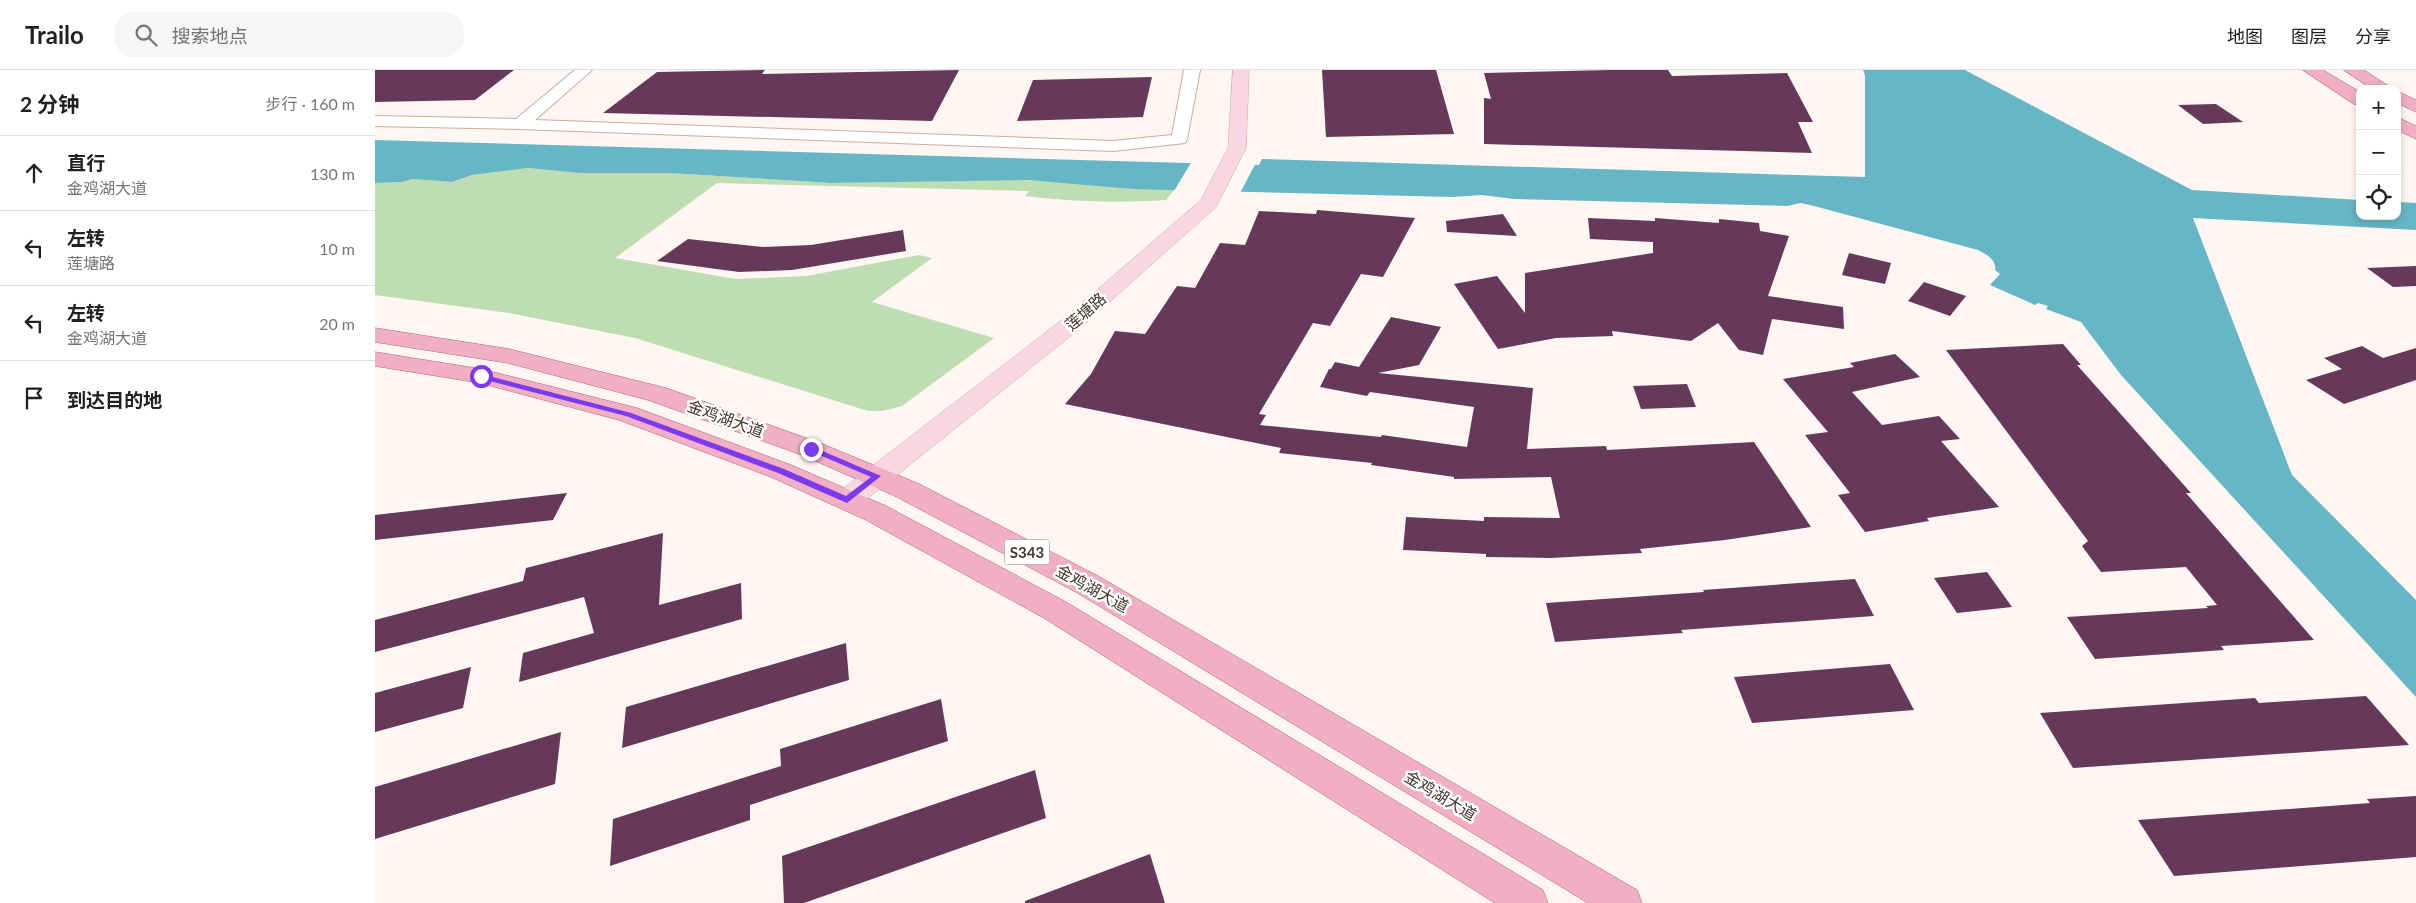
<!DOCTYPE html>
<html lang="zh">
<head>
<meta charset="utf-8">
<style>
	:root { --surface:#fff; --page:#f6f6f6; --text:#202124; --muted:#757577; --line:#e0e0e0 }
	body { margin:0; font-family:Lato,"Noto Sans SC",sans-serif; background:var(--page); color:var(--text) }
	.controls { position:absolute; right:15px; top:15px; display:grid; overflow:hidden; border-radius:10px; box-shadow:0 2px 8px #0003 }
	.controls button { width:45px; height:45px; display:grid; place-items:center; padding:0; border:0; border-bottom:1px solid var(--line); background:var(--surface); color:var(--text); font:25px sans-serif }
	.stop { position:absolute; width:15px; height:15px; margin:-11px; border:4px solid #7c3aed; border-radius:50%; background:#fff }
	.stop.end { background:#7c3aed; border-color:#fff; box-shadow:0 1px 5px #0008 }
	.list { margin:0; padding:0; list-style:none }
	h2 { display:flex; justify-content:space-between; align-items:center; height:65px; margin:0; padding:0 20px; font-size:21px }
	h2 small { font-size:16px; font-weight:400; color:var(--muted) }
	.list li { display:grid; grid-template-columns:32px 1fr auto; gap:15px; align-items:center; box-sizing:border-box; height:75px; padding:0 20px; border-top:1px solid var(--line) }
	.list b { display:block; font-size:19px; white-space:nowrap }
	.list p { margin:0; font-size:16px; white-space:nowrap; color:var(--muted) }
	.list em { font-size:16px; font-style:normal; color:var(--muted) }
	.icon { flex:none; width:28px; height:28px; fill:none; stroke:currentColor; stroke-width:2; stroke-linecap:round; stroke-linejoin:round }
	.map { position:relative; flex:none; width:2041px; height:833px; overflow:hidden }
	header { display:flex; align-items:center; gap:30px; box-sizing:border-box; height:70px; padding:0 25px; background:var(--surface); border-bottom:1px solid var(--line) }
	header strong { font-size:24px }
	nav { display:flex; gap:28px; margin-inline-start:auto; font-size:18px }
	.search { width:350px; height:45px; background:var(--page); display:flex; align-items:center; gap:12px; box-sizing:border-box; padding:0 18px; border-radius:20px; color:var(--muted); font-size:19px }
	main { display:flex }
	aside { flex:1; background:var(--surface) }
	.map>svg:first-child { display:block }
</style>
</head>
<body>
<header>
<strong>Trailo</strong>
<div class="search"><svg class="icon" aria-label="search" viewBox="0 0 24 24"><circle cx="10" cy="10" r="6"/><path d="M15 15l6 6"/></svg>搜索地点</div>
<nav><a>地图</a><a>图层</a><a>分享</a></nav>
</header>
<main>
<aside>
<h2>2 分钟<small>步行 · 160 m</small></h2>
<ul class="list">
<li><svg class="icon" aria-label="ahead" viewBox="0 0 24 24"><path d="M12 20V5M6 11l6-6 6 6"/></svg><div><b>直行</b><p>金鸡湖大道</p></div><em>130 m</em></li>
<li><svg class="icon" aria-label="left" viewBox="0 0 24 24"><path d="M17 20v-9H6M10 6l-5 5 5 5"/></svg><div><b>左转</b><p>莲塘路</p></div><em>10 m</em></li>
<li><svg class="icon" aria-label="left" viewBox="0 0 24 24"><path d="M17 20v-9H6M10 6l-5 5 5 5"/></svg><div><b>左转</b><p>金鸡湖大道</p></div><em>20 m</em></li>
<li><svg class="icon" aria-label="arrive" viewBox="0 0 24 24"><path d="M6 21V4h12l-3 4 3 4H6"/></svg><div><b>到达目的地</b></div></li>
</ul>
</aside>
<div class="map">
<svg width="2041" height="833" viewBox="0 0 2041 833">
	<rect width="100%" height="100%" fill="#fdf6f2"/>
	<path fill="#bfddb2" d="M 153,98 L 204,103 L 294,103 L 456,113 L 637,110 L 683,111 L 757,119 L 800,119 L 791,130 C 743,133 698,132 650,126 L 654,121 L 342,113 L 240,188 L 361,209 L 431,206 L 544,185 L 557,188 L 497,232 L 619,268 L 527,336 L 507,341 L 493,341 L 260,268 L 134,243 L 0,225 L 0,113 L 27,112 L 38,109 L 77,112 L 97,105 Z"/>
	<path fill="#67b6c5" d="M 1488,0 L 1590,0 L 1817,120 L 1985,130 L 1985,146 L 2022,146 L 2022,132 L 2041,133 L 2041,160 L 1818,148 L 1917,405 L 2041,530 L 2041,627 L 1746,305 L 1706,252 L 1671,239 L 1673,236 L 1663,233 L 1660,235 L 1615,215 L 1625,204 L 1620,200 C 1622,190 1611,184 1603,180 L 1439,136 L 1426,133 L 1412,136 L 1139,129 L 1107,125 L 1077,127 L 757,119 L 653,110 L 456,113 L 294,103 L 204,103 L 153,98 L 97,105 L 77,112 L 38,109 L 27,112 L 0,113 L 0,70 L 884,95 L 887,89 L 1490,107 L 1490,5 Z"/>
	<polygon fill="#fdf6f2" points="817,91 858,92 881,93 865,123 799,121"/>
	<g fill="#663859">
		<polygon points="0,0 139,0 100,30 0,32"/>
		<polygon points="390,0 387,4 584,0 557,51 228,43 282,2"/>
		<polygon points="947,0 1061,0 1079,64 951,67"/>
		<polygon points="1234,0 1293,0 1297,6 1412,3 1438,52 1423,52 1437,83 1109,74 1109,28 1116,29 1109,3"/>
		<polygon points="777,7 768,47 642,51 658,10"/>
		<polygon points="1841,34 1868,52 1828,54 1803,35"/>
		<polygon points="942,140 1040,148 1008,207 986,204 955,256 938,253 884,344 891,345 885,355 1006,367 1007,365 1092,377 1099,337 995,322 992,326 945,317 954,299 956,299 960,292 984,297 1016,247 1066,257 1044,295 1003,303 1158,318 1152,379 1231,376 1232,380 1379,372 1436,457 1350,470 1265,479 1267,483 1176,488 1111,487 1111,484 1028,480 1031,447 1109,451 1109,447 1185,448 1176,407 1079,409 1079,407 996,395 997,393 904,383 906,378 690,334 716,304 740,261 770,264 802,216 820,218 845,173 870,175 884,141 941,144"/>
		<polygon points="1128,144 1142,166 1072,162 1071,151"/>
		<polygon points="1213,148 1280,151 1280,148 1344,153 1344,149 1384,153 1385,161 1414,166 1393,226 1468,237 1469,259 1397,249 1388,285 1364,280 1343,253 1316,271 1237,261 1238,266 1181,268 1123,279 1079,214 1122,206 1150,243 1150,203 1278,183 1278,172 1215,169"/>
		<polygon points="528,160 531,181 417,200 364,202 282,191 313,169 388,177 436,175"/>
		<polygon points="1474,183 1516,193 1510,214 1467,205"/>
		<polygon points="2041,196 2041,216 2018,217 1992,198"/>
		<polygon points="1549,212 1591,226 1575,246 1533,231"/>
		<polygon points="1688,274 1706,295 1702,295 1816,423 1811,423 1939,570 1846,576 1849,580 1720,589 1692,547 1833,538 1831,536 1842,535 1811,497 1726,502 1707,476 1713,471 1571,280"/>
		<polygon points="1987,276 2008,288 2041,278 2041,310 1969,334 1931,310 1967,299 1949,288"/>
		<polygon points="1520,284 1545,307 1477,322 1507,355 1564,346 1585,369 1566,371 1624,437 1552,448 1554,451 1490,462 1463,425 1475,423 1430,365 1453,362 1408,309 1479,297 1475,293"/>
		<polygon points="1312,314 1321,337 1266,339 1258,316"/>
		<polygon points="192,423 178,450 0,470 0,445"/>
		<polygon points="288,463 284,535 366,513 367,549 144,612 148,583 219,563 209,527 0,582 0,550 148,511 151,498"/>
		<polygon points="1612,502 1637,537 1582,543 1559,508"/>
		<polygon points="1480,509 1499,546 1306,560 1308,563 1180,572 1171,533 1329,522 1328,520"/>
		<polygon points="471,573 474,610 247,678 251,637"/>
		<polygon points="1515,594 1539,640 1377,653 1359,607"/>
		<polygon points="96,597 88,638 0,662 0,623"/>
		<polygon points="1991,626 2034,675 1698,698 1665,643 1880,628 1884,633"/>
		<polygon points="566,629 573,671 375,735 375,750 235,796 238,749 406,696 405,679"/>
		<polygon points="186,662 180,714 0,769 0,717"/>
		<polygon points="660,700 671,748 429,833 409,833 407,786"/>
		<polygon points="2041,726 2041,787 1799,806 1763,750 1995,733 1992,729"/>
		<polygon points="775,784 790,833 650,833 650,831"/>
	</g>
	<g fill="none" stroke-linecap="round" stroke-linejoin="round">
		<g stroke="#cdac9d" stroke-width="2">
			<polygon id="street" points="200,0 217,0 160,50 738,71 797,65 809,0 825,0 812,69 810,73 738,81 145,59 0,56 0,46 141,49"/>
		</g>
		<g stroke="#cdac9d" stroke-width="1">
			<polygon id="secondary" points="858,0 874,0 871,78 841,137 703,260 482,437 472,440 462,437 458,430 462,423 687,250 826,130 853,78"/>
		</g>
		<g stroke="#ad6277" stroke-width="1">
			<g id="primary">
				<polygon points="1928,0 1948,0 1985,22 1985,35 1979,34"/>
				<polygon points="1969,0 1989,0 2018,19 1997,19"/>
				<polygon points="2022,21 2041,30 2041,42 2022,33"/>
				<polygon points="2022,47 2041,56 2041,69 2022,60"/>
				<polygon points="0,258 134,279 291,318 445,373 542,413 723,506 1262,820 1267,833 1213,833 701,522 522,427 427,385 273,330 133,293 0,272"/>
				<polygon points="0,282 106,299 262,338 416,395 511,436 691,532 1168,820 1173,833 1120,833 669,548 491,450 396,407 244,350 105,313 0,296"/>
			</g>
		</g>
		<use href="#street" fill="#fff" fill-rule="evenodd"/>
		<use href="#secondary" fill="#f8d7e2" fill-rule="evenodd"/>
		<use href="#primary" fill="#f0afc5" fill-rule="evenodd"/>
	</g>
	<polygon fill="#7c3aed" points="106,304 256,343 409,399 471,426 496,407 433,380 433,377 438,377 506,406 472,433 403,403 251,346 103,308 102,306"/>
	<g text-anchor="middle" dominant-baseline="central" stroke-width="5" stroke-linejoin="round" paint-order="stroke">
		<rect fill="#fff" stroke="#7b726d" stroke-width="1" x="629.5" y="469.5" width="45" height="25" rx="4"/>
		<g font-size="15" font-weight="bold" fill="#43362f">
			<text x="652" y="482">S343</text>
		</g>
		<g font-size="16" fill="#43362f" stroke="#fff">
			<text transform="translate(710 241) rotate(-41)">莲塘路</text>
			<text transform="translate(351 348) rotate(20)">金鸡湖大道</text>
			<text transform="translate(718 518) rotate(29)">金鸡湖大道</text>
			<text transform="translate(1066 725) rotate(31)">金鸡湖大道</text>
		</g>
	</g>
</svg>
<div class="controls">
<button>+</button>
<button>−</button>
<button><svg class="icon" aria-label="locate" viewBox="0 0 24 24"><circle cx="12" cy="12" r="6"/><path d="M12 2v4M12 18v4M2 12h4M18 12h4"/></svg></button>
</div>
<div class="stop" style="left:106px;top:306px"></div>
<div class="stop end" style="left:436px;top:379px"></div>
</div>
</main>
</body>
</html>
